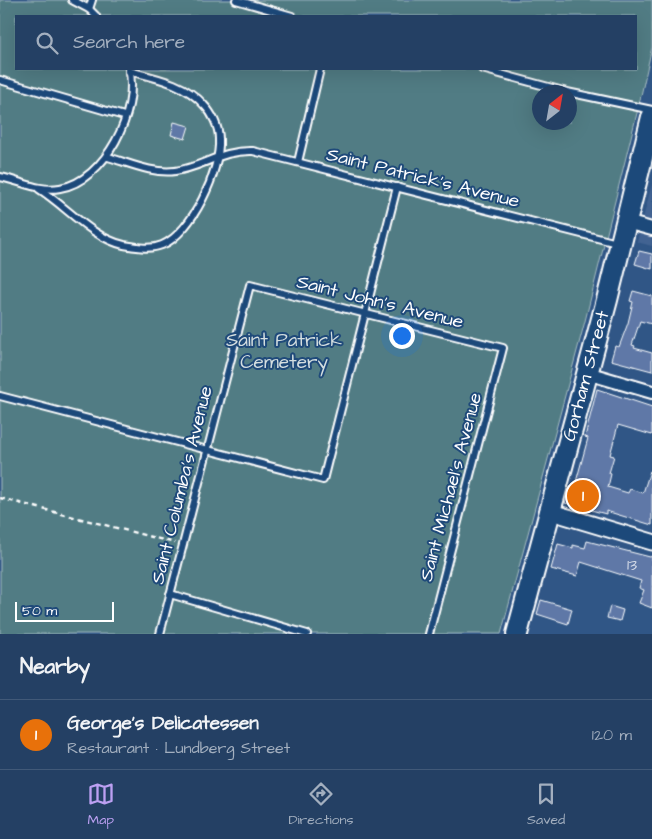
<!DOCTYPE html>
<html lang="en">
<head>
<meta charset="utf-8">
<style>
	:root { --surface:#244064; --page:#304b6d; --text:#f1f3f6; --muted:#a3afbf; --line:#415978; --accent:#bca0f2 }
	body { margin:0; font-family:"Architects Daughter",sans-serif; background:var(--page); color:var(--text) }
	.compass { position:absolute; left:532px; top:85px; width:45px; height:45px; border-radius:50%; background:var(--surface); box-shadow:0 5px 20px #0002; rotate:31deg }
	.scale { position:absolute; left:15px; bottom:12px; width:99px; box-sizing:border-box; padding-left:5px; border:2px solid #fff; border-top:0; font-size:14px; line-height:18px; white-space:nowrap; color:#fff; -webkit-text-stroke:4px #1f4a7a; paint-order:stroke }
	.you { position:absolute; left:401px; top:335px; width:18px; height:18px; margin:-12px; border:4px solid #fff; border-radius:50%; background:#1a73e8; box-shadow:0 0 0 8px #1a73e833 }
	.badge { display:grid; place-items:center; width:32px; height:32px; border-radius:50%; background:var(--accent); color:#fff; font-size:16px; font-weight:700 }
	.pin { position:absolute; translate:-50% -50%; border:2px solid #fff; box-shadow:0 1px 5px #0006 }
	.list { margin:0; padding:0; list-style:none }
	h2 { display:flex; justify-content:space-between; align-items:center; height:65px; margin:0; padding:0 20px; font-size:21px }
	h2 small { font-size:16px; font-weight:400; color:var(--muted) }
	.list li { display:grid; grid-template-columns:32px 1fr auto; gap:15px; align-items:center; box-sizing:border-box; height:70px; padding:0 20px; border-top:1px solid var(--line) }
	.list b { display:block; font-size:19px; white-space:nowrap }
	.list p { margin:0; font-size:16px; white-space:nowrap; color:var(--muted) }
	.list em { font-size:16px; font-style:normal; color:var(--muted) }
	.icon { flex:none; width:28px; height:28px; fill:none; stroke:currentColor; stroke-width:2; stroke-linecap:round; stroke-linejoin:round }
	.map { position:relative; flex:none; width:652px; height:634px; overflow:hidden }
	.search { position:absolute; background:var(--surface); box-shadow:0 5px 20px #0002; left:15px; right:15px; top:15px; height:55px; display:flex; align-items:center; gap:12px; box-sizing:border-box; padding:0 18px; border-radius:0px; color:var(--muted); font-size:19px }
	.sheet { height:135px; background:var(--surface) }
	nav { display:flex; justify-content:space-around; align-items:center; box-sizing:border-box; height:70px; border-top:1px solid var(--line); background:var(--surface); font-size:14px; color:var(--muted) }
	nav a { display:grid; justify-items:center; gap:2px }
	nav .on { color:var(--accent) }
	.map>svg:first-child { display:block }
</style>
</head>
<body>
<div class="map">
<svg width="652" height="634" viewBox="0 0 652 634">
	<rect width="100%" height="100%" fill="#305686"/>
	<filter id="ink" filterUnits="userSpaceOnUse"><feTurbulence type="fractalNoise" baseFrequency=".02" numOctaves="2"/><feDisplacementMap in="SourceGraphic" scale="10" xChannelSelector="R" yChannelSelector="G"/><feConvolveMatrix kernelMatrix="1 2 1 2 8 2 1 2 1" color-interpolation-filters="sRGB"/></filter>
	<g filter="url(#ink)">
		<polygon fill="#426392" points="652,184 652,246 637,242"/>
		<path fill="#517c84" stroke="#a8bec2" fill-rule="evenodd" d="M 0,0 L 652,0 L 652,47 L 637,113 L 585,321 L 501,634 L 0,634 ZM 16,16 L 636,16 L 636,69 L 16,69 ZM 540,92 L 570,92 L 570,122 L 540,122 Z"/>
		<g fill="#5e78a7" stroke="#fff">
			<polygon points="174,122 189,126 185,139 171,135"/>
			<polygon points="639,251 652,254 652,269 635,264"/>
			<polygon points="633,291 652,296 652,324 640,321 632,345 635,346 634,348 652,353 652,371 611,360 615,346 619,347 628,323 633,302 630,301"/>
			<polygon points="597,389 652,407 652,435 618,425 610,455 614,456 609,473 611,474 608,487 628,493 630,489 643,493 650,471 652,471 652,525 606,511 606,514 565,503 570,487 573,488 576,482 588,438 585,437"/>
			<polygon points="587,541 650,557 652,556 652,608 639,603 644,590 639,588 641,581 581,562 577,576 551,569 558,544 573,548 573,545 585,548"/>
			<polygon points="541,600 572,609 568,624 537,614"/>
			<polygon points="610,606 623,610 620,621 607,618"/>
		</g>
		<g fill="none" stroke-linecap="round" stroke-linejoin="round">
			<g stroke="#fff" stroke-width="10">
				<g id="service">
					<polyline points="72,0 89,9 96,16"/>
					<polyline points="236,0 292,16"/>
					<polyline points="89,9 92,0"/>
					<polyline points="482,69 567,92 652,110"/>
					<polyline points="0,80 124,116"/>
					<path d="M 108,157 C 129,163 153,174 175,171 C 204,167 220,150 253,151 L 617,243"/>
					<polyline points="298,162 320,69"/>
					<path d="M 0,177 C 21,181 39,192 60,188 C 105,181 140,110 129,69"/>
					<path d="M 39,189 C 66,206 92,238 124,245 C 136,247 150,250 162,245 C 192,233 221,170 219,139 C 219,127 212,113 204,105 C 185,83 156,78 129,71"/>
					<polyline points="0,396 323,480 397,187"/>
					<polyline points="170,594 307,634"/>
					<polyline points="160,634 250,285 503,348 429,634"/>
				</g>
			</g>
			<g stroke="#fff" stroke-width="16">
				<g id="minor">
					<polyline points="626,222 652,229"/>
					<polyline points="587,373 652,392"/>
				</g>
			</g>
			<g stroke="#fff" stroke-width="19">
				<polyline id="tertiary" points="548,511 652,542"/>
			</g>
			<g stroke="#fff" stroke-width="24">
				<polyline id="primary" points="517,634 607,300 652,117"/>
			</g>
			<polyline stroke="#fff" stroke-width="2.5" stroke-dasharray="5 4" stroke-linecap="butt" points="0,498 175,543"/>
			<use href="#service" stroke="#1f4a7a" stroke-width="6"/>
			<use href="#minor" stroke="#1f4a7a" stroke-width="12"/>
			<use href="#tertiary" stroke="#1f4a7a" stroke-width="15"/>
			<use href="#primary" stroke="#1f4a7a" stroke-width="20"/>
		</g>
	</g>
	<g text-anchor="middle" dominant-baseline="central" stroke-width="4" stroke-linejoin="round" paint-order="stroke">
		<g font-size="16" fill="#d7dde9">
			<text x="632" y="565">13</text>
		</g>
		<g font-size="19" fill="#fff" stroke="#1f4a7a">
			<text transform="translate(423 178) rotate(14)">Saint Patrick's Avenue</text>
			<text transform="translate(380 302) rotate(14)">Saint John's Avenue</text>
			<text transform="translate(586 376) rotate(-75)">Gorham Street</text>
			<text transform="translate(182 485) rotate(-76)">Saint Columba's Avenue</text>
			<text transform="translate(451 487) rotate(-75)">Saint Michael's Avenue</text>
		</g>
		<g font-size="19" fill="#d4dee0" stroke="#1f4a7a">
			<text x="284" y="340">Saint Patrick<tspan x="284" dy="22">Cemetery</tspan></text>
		</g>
	</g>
</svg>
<svg class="compass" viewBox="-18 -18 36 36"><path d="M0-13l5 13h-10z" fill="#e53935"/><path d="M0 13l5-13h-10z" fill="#a3afbf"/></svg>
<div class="scale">50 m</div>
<div class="you"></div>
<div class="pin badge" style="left:583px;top:496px;background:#e8710a">1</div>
<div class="search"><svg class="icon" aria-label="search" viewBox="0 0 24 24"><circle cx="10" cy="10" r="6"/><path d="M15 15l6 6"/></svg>Search here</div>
</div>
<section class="sheet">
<h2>Nearby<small></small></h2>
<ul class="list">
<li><span class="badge" style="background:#e8710a">1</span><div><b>George's Delicatessen</b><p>Restaurant · Lundberg Street</p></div><em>120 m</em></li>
</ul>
</section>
<nav>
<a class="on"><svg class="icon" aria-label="map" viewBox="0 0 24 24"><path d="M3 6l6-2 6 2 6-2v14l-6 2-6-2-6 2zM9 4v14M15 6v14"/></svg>Map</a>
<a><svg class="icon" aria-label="directions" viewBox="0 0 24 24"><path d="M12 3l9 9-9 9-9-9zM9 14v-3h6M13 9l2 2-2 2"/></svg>Directions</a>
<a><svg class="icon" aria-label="saved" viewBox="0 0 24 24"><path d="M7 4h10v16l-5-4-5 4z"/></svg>Saved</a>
</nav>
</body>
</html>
